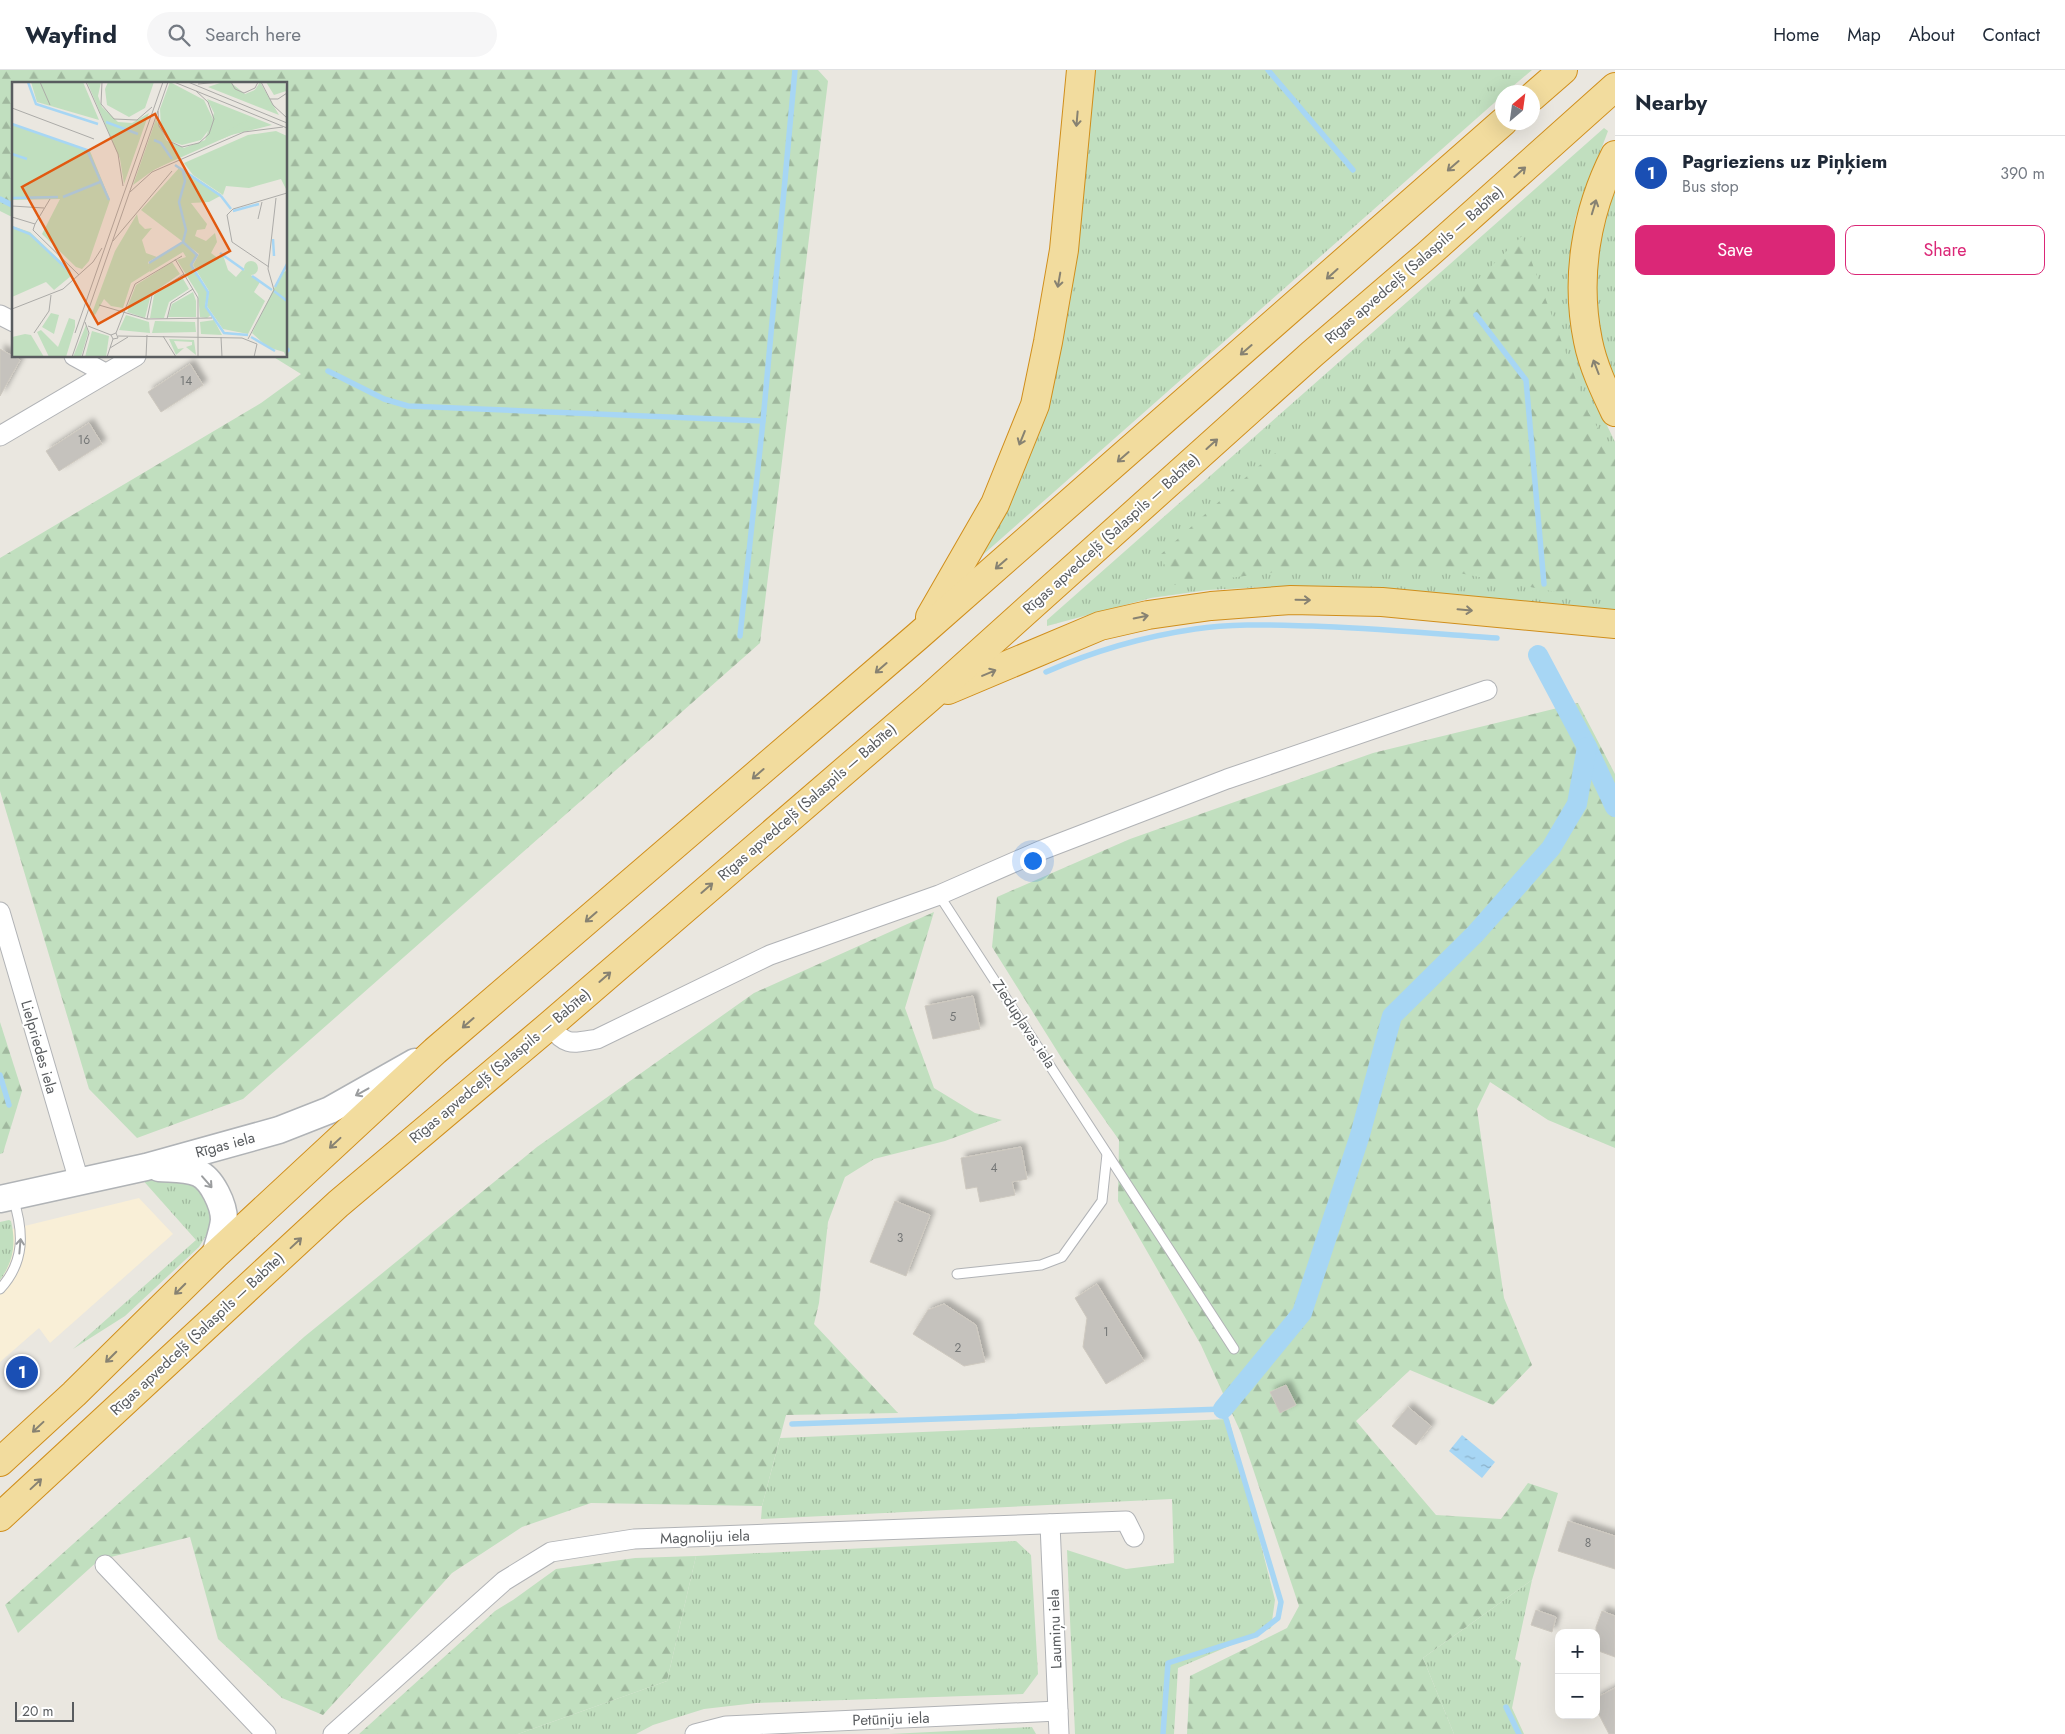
<!DOCTYPE html>
<html lang="en">
<head>
<meta charset="utf-8">
<style>
	:root { --surface:#fff; --page:#f6f6f7; --text:#1f2937; --muted:#747a83; --line:#e0e1e3; --accent:#db2777 }
	body { margin:0; font-family:Jost,sans-serif; background:var(--page); color:var(--text) }
	.controls { position:absolute; right:15px; bottom:15px; display:grid; overflow:hidden; border-radius:10px; box-shadow:0 5px 20px #0002 }
	.controls button { width:45px; height:45px; display:grid; place-items:center; padding:0; border:0; border-bottom:1px solid var(--line); background:var(--surface); color:var(--text); font:25px sans-serif }
	.compass { position:absolute; left:1495px; top:15px; width:45px; height:45px; border-radius:50%; background:var(--surface); box-shadow:0 5px 20px #0002; rotate:29deg }
	.scale { position:absolute; left:15px; bottom:12px; width:59px; box-sizing:border-box; padding-left:5px; border:2px solid #595c5f; border-top:0; font-size:14px; line-height:18px; white-space:nowrap; color:#595c5f; -webkit-text-stroke:4px #fff; paint-order:stroke }
	.you { position:absolute; left:1032px; top:790px; width:18px; height:18px; margin:-12px; border:4px solid #fff; border-radius:50%; background:#1a73e8; box-shadow:0 0 0 8px #1a73e833 }
	.badge { display:grid; place-items:center; width:32px; height:32px; border-radius:50%; background:var(--accent); color:#fff; font-size:16px; font-weight:700 }
	.pin { position:absolute; translate:-50% -50%; border:2px solid #fff; box-shadow:0 1px 5px #0006 }
	.list { margin:0; padding:0; list-style:none }
	h2 { display:flex; justify-content:space-between; align-items:center; height:65px; margin:0; padding:0 20px; font-size:21px }
	h2 small { font-size:16px; font-weight:400; color:var(--muted) }
	.list li { display:grid; grid-template-columns:32px 1fr auto; gap:15px; align-items:center; box-sizing:border-box; height:75px; padding:0 20px; border-top:1px solid var(--line) }
	.list b { display:block; font-size:19px; white-space:nowrap }
	.list p { margin:0; font-size:16px; white-space:nowrap; color:var(--muted) }
	.list em { font-size:16px; font-style:normal; color:var(--muted) }
	.actions { display:flex; gap:10px; padding:15px 20px }
	.actions a { flex:1; padding:11px 0; border:1px solid var(--accent); border-radius:10px; text-align:center; font-size:18px; color:var(--accent) }
	.actions .main { background:var(--accent); color:#fff }
	.icon { flex:none; width:28px; height:28px; fill:none; stroke:currentColor; stroke-width:2; stroke-linecap:round; stroke-linejoin:round }
	.map { position:relative; flex:none; width:1615px; height:1664px; overflow:hidden }
	header { display:flex; align-items:center; gap:30px; box-sizing:border-box; height:70px; padding:0 25px; background:var(--surface); border-bottom:1px solid var(--line) }
	header strong { font-size:24px }
	nav { display:flex; gap:28px; margin-inline-start:auto; font-size:18px }
	.search { width:350px; height:45px; background:var(--page); display:flex; align-items:center; gap:12px; box-sizing:border-box; padding:0 18px; border-radius:28px; color:var(--muted); font-size:19px }
	main { display:flex }
	aside { flex:1; background:var(--surface) }
	.map>svg:first-child { display:block }
</style>
</head>
<body>
<header>
<strong>Wayfind</strong>
<div class="search"><svg class="icon" aria-label="search" viewBox="0 0 24 24"><circle cx="10" cy="10" r="6"/><path d="M15 15l6 6"/></svg>Search here</div>
<nav><a>Home</a><a>Map</a><a>About</a><a>Contact</a></nav>
</header>
<main>
<div class="map">
<svg width="1615" height="1664" viewBox="0 0 1615 1664">
	<defs>
		<pattern id="grass-tufts" width="24" height="20" patternUnits="userSpaceOnUse" patternTransform="scale(1.25)"><rect width="24" height="20" fill="#c1dfbf"/><path d="M3 7l-1-3M5 7V3M7 7l1-3M15 17l-1-3M17 17v-4M19 17l1-3" fill="none" stroke="#a0b89e"/></pattern>
		<pattern id="forest-firs" width="22" height="20" patternUnits="userSpaceOnUse" patternTransform="scale(1.25)"><rect width="22" height="20" fill="#c1dfbf"/><path d="M5 1l3.5 6h-7zM16 11l3.5 6h-7z" fill="#a0b89e"/></pattern>
		<pattern id="water-ripples" width="26" height="14" patternUnits="userSpaceOnUse" patternTransform="scale(1.25)"><rect width="26" height="14" fill="#a7d6f4"/><path d="M2 4q2-2 4 0t4 0M15 11q2-2 4 0t4 0" fill="none" stroke="#8bb1c9"/></pattern>
		<filter id="shadow"><feDropShadow dx="4.5" dy="-4.5" stdDeviation="2.5" flood-color="#0004"/></filter>
	</defs>
	<rect width="100%" height="100%" fill="#eae7e0"/>
	<polygon fill="#f9efd7" points="139,1128 173,1164 50,1273 39,1258 0,1292 0,1162"/>
	<g fill="url(#grass-tufts)">
		<polygon points="1089,0 1532,0 1506,22 1502,22 1502,26 977,490 1012,409"/>
		<polygon points="1604,58 1608,61 1575,149 1570,203 1591,322 1615,372 1615,541 1327,517 1267,517 1208,520 1151,528 1047,556 1047,550"/>
		<path d="M 1615,114 L 1615,312 C 1599,271 1591,221 1598,177 C 1601,156 1609,134 1615,114 Z"/>
		<polygon points="140,1107 194,1113 210,1135 212,1151 207,1164 199,1177 125,1246 73,1279 196,1170"/>
		<path d="M 9,1150 L 11,1151 C 16,1173 14,1191 0,1210 L 0,1152 Z"/>
		<polygon points="1229,1349 1275,1530 1271,1558 1178,1598 1174,1664 1075,1664 1067,1480 1126,1499 1174,1493 1172,1429 761,1449 762,1436 780,1368"/>
		<polygon points="1016,1471 1031,1485 1038,1604 1023,1624 756,1633 704,1639 653,1655 636,1664 518,1664 667,1611 696,1486"/>
		<polygon points="1532,1510 1515,1589 1521,1593 1512,1638 1524,1664 1454,1664 1423,1588"/>
		<polygon points="1032,1657 1036,1664 889,1664"/>
	</g>
	<g fill="url(#forest-firs)">
		<polygon points="0,0 818,0 828,11 760,573 243,1029 137,1068 89,1019 0,721 0,488 261,333 301,304 272,286 286,286 286,14 14,14 14,148 0,141"/>
		<polygon points="1522,166 1588,342 1615,386 1615,522 1576,526 1444,500 1283,501 1174,515 1160,485 1255,399 1408,278"/>
		<polygon points="1578,633 1615,704 1615,1078 1548,1050 1490,1012 1477,1039 1504,1228 1532,1295 1493,1335 1410,1300 1356,1351 1436,1445 1501,1449 1528,1413 1558,1423 1532,1510 1423,1588 1454,1664 1187,1664 1190,1606 1287,1558 1299,1536 1241,1363 1201,1275 1118,1131 1119,1070 1064,992 992,877 997,827 1130,769 1373,683"/>
		<polygon points="934,842 905,938 934,1018 975,1043 1002,1050 945,1071 874,1089 845,1107 828,1152 819,1233 814,1254 898,1343 786,1345 762,1436 591,1433 522,1457 452,1503 323,1645 282,1628 218,1569 190,1467 99,1490 18,1563 5,1535 304,1267 537,1077 754,923"/>
		<polygon points="0,952 22,1021 3,1083 0,1084"/>
		<polygon points="696,1486 667,1611 518,1664 359,1664 495,1541 513,1530 556,1499 635,1488"/>
	</g>
	<polygon fill="url(#water-ripples)" points="1462,1365 1495,1392 1482,1408 1449,1381"/>
	<g fill="none" stroke-linecap="round" stroke-linejoin="round">
		<g stroke="#a7d6f4" stroke-width="5.5">
			<polyline points="1268,0 1353,100"/>
			<polyline points="0,129 14,136"/>
			<polyline points="1476,245 1526,310 1544,514"/>
			<polyline points="286,280 287,280"/>
			<polyline points="328,301 384,329 408,336 763,351"/>
			<polyline points="740,566 763,351 795,0"/>
			<path d="M 1046,602 C 1096,580 1141,567 1195,559 C 1234,553 1273,555 1312,556 C 1374,558 1435,564 1497,568"/>
			<polyline points="0,1005 9,1035"/>
			<polyline points="792,1354 1223,1339 1281,1532 1278,1548 1256,1565 1168,1593 1163,1664"/>
			<polyline points="1506,1637 1519,1664"/>
		</g>
		<g stroke="#a7d6f4" stroke-width="20">
			<polyline points="1538,585 1587,677 1615,737"/>
			<polyline points="1223,1339 1302,1243 1360,1065 1392,946 1475,864 1551,778 1577,734 1587,677"/>
		</g>
	</g>
	<g fill="#c5c2bd" stroke="#cec9c0" filter="url(#shadow)">
		<polygon points="0,279 20,290 0,326"/>
		<polygon points="190,294 203,315 161,342 148,322"/>
		<polygon points="89,353 102,374 59,401 46,381"/>
		<polygon points="973,926 980,959 933,969 925,936"/>
		<polygon points="1021,1077 1027,1109 1012,1112 1015,1125 980,1132 977,1117 966,1119 961,1088"/>
		<polygon points="895,1131 930,1145 906,1206 870,1192"/>
		<polygon points="1097,1214 1144,1291 1106,1314 1083,1277 1087,1248 1075,1228"/>
		<polygon points="944,1234 976,1255 985,1292 964,1296 913,1264 928,1240"/>
		<polygon points="1286,1315 1296,1335 1280,1343 1270,1322"/>
		<polygon points="1408,1337 1431,1356 1416,1375 1392,1356"/>
		<polygon points="1568,1451 1615,1466 1615,1499 1558,1481"/>
		<polygon points="1536,1540 1556,1547 1552,1562 1531,1555"/>
		<polygon points="1602,1541 1615,1546 1615,1587 1596,1580 1596,1557"/>
		<polygon points="1615,1618 1615,1664 1609,1664 1596,1639 1596,1628"/>
	</g>
	<g fill="none" stroke-linecap="round" stroke-linejoin="round">
		<g stroke="#b1b3b6" stroke-width="11">
			<g id="service">
				<polyline points="939,825 1234,1279"/>
				<polyline points="957,1204 1041,1195 1062,1187 1102,1131 1107,1084"/>
				<path d="M 0,1219 C 25,1192 24,1162 13,1128"/>
			</g>
		</g>
		<g stroke="#b1b3b6" stroke-width="21">
			<g id="minor">
				<polyline points="0,245 14,252"/>
				<polyline points="74,286 105,303"/>
				<polyline points="0,366 136,286"/>
				<polyline points="0,842 79,1111"/>
				<path d="M 550,955 C 565,977 573,973 597,969 L 770,885 L 939,825 L 1042,780 L 1227,709 L 1487,620"/>
				<polyline points="1050,1454 1059,1664"/>
				<polyline points="105,1495 266,1664"/>
				<polyline points="333,1664 504,1511 551,1482 634,1469 1126,1451 1134,1467"/>
				<polyline points="695,1664 726,1656 1058,1641"/>
			</g>
		</g>
		<g stroke="#b0b3b6" stroke-width="29">
			<g id="secondary">
				<path d="M 159,1098 C 171,1099 186,1098 198,1103 C 212,1109 224,1135 224,1150 C 223,1161 218,1174 215,1185"/>
				<polyline points="0,1129 146,1097 279,1060 330,1040 415,992"/>
			</g>
		</g>
		<g stroke="#d08e1b" stroke-width="30">
			<g id="trunk">
				<polyline points="1532,27 1563,0"/>
				<path d="M 1615,85 C 1586,142 1575,208 1588,271 C 1593,296 1604,319 1615,342"/>
				<polyline points="930,547 995,434 1035,335 1048,272 1064,180 1081,0"/>
				<polyline points="948,620 1100,556 1148,545 1211,536 1291,530 1382,532 1615,554"/>
				<polyline points="0,1392 74,1324 215,1185 435,981 918,566 1503,52"/>
				<polyline points="0,1447 338,1134 550,955 928,629 1312,284 1426,186 1615,17"/>
			</g>
		</g>
		<use href="#service" stroke="#fff" stroke-width="9"/>
		<use href="#minor" stroke="#fff" stroke-width="19"/>
		<use href="#secondary" stroke="#fff" stroke-width="26"/>
		<use href="#trunk" stroke="#f2dc9e" stroke-width="28"/>
	</g>
	<defs><path id="oneway-shaft" d="M-6 0H5M1.5-3L5.5 0L1.5 3" fill="none" stroke-width="1.6" stroke-linecap="round" stroke-linejoin="round" transform="scale(1.25)"/></defs>
	<g stroke="#878272">
		<use href="#oneway-shaft" transform="translate(1077 49) rotate(95)"/>
		<use href="#oneway-shaft" transform="translate(1453 96) rotate(139)"/>
		<use href="#oneway-shaft" transform="translate(1520 102) rotate(-42)"/>
		<use href="#oneway-shaft" transform="translate(1594 137) rotate(-73)"/>
		<use href="#oneway-shaft" transform="translate(1332 204) rotate(138)"/>
		<use href="#oneway-shaft" transform="translate(1059 210) rotate(100)"/>
		<use href="#oneway-shaft" transform="translate(1246 280) rotate(139)"/>
		<use href="#oneway-shaft" transform="translate(1596 297) rotate(-111)"/>
		<use href="#oneway-shaft" transform="translate(1022 368) rotate(112)"/>
		<use href="#oneway-shaft" transform="translate(1212 374) rotate(-42)"/>
		<use href="#oneway-shaft" transform="translate(1123 387) rotate(139)"/>
		<use href="#oneway-shaft" transform="translate(1001 494) rotate(139)"/>
		<use href="#oneway-shaft" transform="translate(1303 530) rotate(1)"/>
		<use href="#oneway-shaft" transform="translate(1465 540) rotate(5)"/>
		<use href="#oneway-shaft" transform="translate(1141 547) rotate(-12)"/>
		<use href="#oneway-shaft" transform="translate(881 598) rotate(139)"/>
		<use href="#oneway-shaft" transform="translate(989 603) rotate(-23)"/>
		<use href="#oneway-shaft" transform="translate(758 704) rotate(139)"/>
		<use href="#oneway-shaft" transform="translate(707 818) rotate(-41)"/>
		<use href="#oneway-shaft" transform="translate(591 847) rotate(139)"/>
		<use href="#oneway-shaft" transform="translate(605 907) rotate(-41)"/>
		<use href="#oneway-shaft" transform="translate(468 953) rotate(139)"/>
		<use href="#oneway-shaft" transform="translate(335 1073) rotate(137)"/>
		<use href="#oneway-shaft" transform="translate(296 1173) rotate(-43)"/>
		<use href="#oneway-shaft" transform="translate(180 1219) rotate(135)"/>
		<use href="#oneway-shaft" transform="translate(111 1287) rotate(135)"/>
		<use href="#oneway-shaft" transform="translate(38 1357) rotate(137)"/>
		<use href="#oneway-shaft" transform="translate(36 1414) rotate(-43)"/>
	</g>
	<g stroke="#9b9d9f">
		<use href="#oneway-shaft" transform="translate(362 1022) rotate(151)"/>
		<use href="#oneway-shaft" transform="translate(207 1112) rotate(49)"/>
		<use href="#oneway-shaft" transform="translate(20 1176) rotate(-85)"/>
	</g>
	<g text-anchor="middle" dominant-baseline="central" stroke-width="4" stroke-linejoin="round" paint-order="stroke">
		<g font-size="12" fill="#747676">
			<text x="186" y="311">14</text>
			<text x="84" y="370">16</text>
			<text x="953" y="947">5</text>
			<text x="994" y="1098">4</text>
			<text x="900" y="1168">3</text>
			<text x="1106" y="1262">1</text>
			<text x="958" y="1278">2</text>
			<text x="1588" y="1473">8</text>
		</g>
		<g font-size="15" fill="#595c5f" stroke="#fff">
			<text transform="translate(1414 195) rotate(-41)">Rīgas apvedceļš (Salaspils — Babīte)</text>
			<text transform="translate(1111 464) rotate(-42)">Rīgas apvedceļš (Salaspils — Babīte)</text>
			<text transform="translate(807 732) rotate(-41)">Rīgas apvedceļš (Salaspils — Babīte)</text>
			<text transform="translate(1024 954) rotate(57)">Ziedupļavas iela</text>
			<text transform="translate(39 977) rotate(74)">Lielpriedes iela</text>
			<text transform="translate(500 996) rotate(-40)">Rīgas apvedceļš (Salaspils — Babīte)</text>
			<text transform="translate(225 1075) rotate(-15)">Rīgas iela</text>
			<text transform="translate(197 1264) rotate(-43)">Rīgas apvedceļš (Salaspils — Babīte)</text>
			<text transform="translate(705 1467) rotate(-2)">Magnoliju iela</text>
			<text transform="translate(1055 1559) rotate(-92)">Laumiņu iela</text>
			<text transform="translate(891 1649) rotate(-2)">Petūniju iela</text>
		</g>
	</g>
	<g transform="translate(12 12)">
		<rect width="275" height="275" fill="#eae7e0"/>
		<path d="M 75,0 L 89,0 L 86,14 L 90,25 L 106,40 L 120,41 L 137,31 L 112,102 L 108,77 ZM 158,0 L 192,18 L 200,35 L 199,45 L 189,58 L 170,63 L 158,59 L 149,47 L 148,27 ZM 211,0 L 218,0 L 233,12 L 243,8 L 248,0 L 267,33 L 196,5 ZM 195,17 L 260,43 L 219,53 L 143,87 L 121,103 L 144,37 L 155,59 L 172,66 L 193,58 L 202,31 ZM 172,160 L 184,173 L 180,183 L 196,209 L 193,224 L 199,233 L 195,236 L 188,235 L 186,212 L 165,178 L 174,175 L 171,170 L 138,190 L 136,182 ZM232 186a7 7 0 1 1 14 0a7 7 0 1 1-14 0ZM 160,180 L 168,192 L 139,212 L 133,236 L 115,230 L 135,196 ZM 170,195 L 177,207 L 157,220 L 152,236 L 138,236 L 142,213 ZM 181,210 L 184,219 L 184,235 L 156,235 L 160,222 ZM 39,231 L 47,233 L 42,252 L 30,245 ZM 114,233 L 137,240 L 138,251 L 107,248 ZM 57,236 L 63,238 L 63,245 L 54,275 L 37,275 L 25,250 L 29,248 L 46,265 ZM 202,238 L 210,253 L 189,252 L 188,240 ZM 143,239 L 183,240 L 184,250 L 140,251 ZM 74,243 L 76,251 L 69,275 L 61,275 ZM 80,249 L 97,254 L 94,275 L 73,275 Z" fill="#c1dfbf"/>
		<path d="M 19,0 L 71,0 L 87,38 L 25,20 ZM 96,0 L 142,0 L 133,26 L 117,35 L 95,23 L 93,7 ZM 217,0 L 221,8 L 231,13 L 239,12 L 248,2 L 257,21 L 249,25 L 205,5 ZM 254,0 L 273,0 L 274,9 L 262,13 ZM 204,22 L 234,34 L 238,36 L 201,57 L 206,42 ZM 241,37 L 249,41 L 207,58 L 227,44 ZM 0,42 L 78,69 L 98,118 L 77,179 L 70,187 L 64,185 L 30,152 L 48,117 L 0,118 ZM 264,49 L 275,54 L 275,109 L 269,97 L 237,106 L 214,104 L 211,113 L 181,93 L 172,81 L 236,53 ZM 143,50 L 164,66 L 167,75 L 130,94 L 127,92 ZM 168,85 L 210,113 L 197,120 L 179,121 L 195,142 L 193,147 L 185,148 L 183,154 L 194,159 L 203,151 L 205,160 L 199,171 L 207,177 L 211,173 L 216,188 L 224,195 L 231,187 L 248,200 L 242,210 L 253,219 L 236,252 L 211,247 L 195,224 L 197,209 L 181,183 L 187,172 L 129,128 ZM 125,132 L 127,141 L 133,147 L 140,146 L 130,158 L 134,171 L 145,175 L 136,180 L 138,189 L 119,201 L 111,226 L 99,224 L 92,217 L 83,233 L 80,231 L 103,169 ZM 0,144 L 18,150 L 58,188 L 59,194 L 42,208 L 34,200 L 0,215 ZM 135,196 L 138,207 L 119,230 L 115,226 L 124,203 Z" fill="#c1dfbf"/>
		<path d="M 13,252 L 19,253 L 32,275 L 0,275 L 0,255 Z" fill="#c1dfbf"/>
		<path d="M 275,189 L 275,275 L 274,275 L 272,270 L 255,265 L 240,251 L 270,190 Z" fill="#c1dfbf"/>
		<path d="M 157,257 L 182,258 L 184,273 L 174,265 L 180,263 L 180,260 L 162,259 L 166,267 L 172,266 L 164,273 Z" fill="#c1dfbf"/>
		<path fill="none" stroke="#a7d6f4" stroke-width="2.5" d="M 16,0 L 24,22 L 86,42M 94,40 L 126,52M 0,42 L 75,68 L 97,118M 142,58 L 149,61 L 160,77M 0,72 L 15,77M 163,83 L 209,114M 171,89 L 173,99 L 167,120 L 174,148 L 171,160M 209,114 L 219,127M 51,115 L 88,100M 0,116 L 46,115M 221,129 L 247,122M 0,145 L 18,152 L 58,190M 261,157 L 262,174M 208,171 L 232,188M 137,181 L 171,160 L 185,173 L 179,183 L 196,210 L 194,225 L 212,251 L 236,253M 240,194 L 260,208M 263,205 L 275,182M 262,209 L 275,219M 239,255 L 263,269"/>
		<path fill="none" stroke="#acaba8" stroke-width="1" d="M 28,0 L 38,23M 74,0 L 106,72 L 111,104M 90,0 L 89,22 L 102,37 L 125,38 L 140,25M 162,0 L 275,46M 176,0 L 275,41M 219,0 L 223,7 L 232,11 L 243,6 L 246,0M 249,0 L 261,23 L 275,36M 186,2 L 208,0M 258,17 L 266,17 L 275,11M 0,26 L 82,57M 146,29 L 147,44 L 157,59 L 170,65 L 187,61 L 197,52 L 202,37 L 196,20 L 184,9M 118,110 L 140,90 L 232,50 L 271,45M 0,124 L 32,126M 0,135 L 23,142 L 38,117M 246,137 L 250,120M 23,142 L 21,148 L 67,193M 101,159 L 160,89M 163,177 L 186,216 L 186,275M 257,185 L 220,160 L 215,133 L 221,127 L 275,111M 87,223 L 135,237 L 200,236M 0,227 L 51,207 L 81,180 L 90,166M 135,237 L 140,213 L 172,192M 155,237 L 159,221 L 181,207M 76,244 L 99,253M 22,251 L 37,229 L 39,213M 63,251 L 151,0M 104,251 L 123,202 L 170,174M 106,254 L 230,256 L 245,262 L 242,275M 151,254 L 164,275M 209,255 L 210,275M 236,257 L 262,208 L 256,187 L 264,116M 98,266 L 116,255M 60,275 L 156,0M 70,275 L 77,251 L 73,240M 95,275 L 101,257 L 99,253 L 104,251 L 106,256 L 101,257M 134,275 L 135,253"/>
		<path fill="#e15910" fill-opacity="0.15" stroke="#e15910" stroke-width="2.5" d="M 143,32 L 218,169 L 86,242 L 10,105 Z"/>
		<rect width="275" height="275" fill="none" stroke="#595c5f" stroke-width="2.5"/>
	</g>
</svg>
<div class="controls">
<button>+</button>
<button>−</button>
</div>
<svg class="compass" viewBox="-18 -18 36 36"><path d="M0-13l5 13h-10z" fill="#e53935"/><path d="M0 13l5-13h-10z" fill="#747a83"/></svg>
<div class="scale">20 m</div>
<div class="you"></div>
<div class="pin badge" style="left:22px;top:1302px;background:#1a4fb4">1</div>
</div>
<aside>
<h2>Nearby<small></small></h2>
<ul class="list">
<li><span class="badge" style="background:#1a4fb4">1</span><div><b>Pagrieziens uz Piņķiem</b><p>Bus stop</p></div><em>390 m</em></li>
</ul>
<div class="actions"><a class="main">Save</a><a>Share</a></div>
</aside>
</main>
</body>
</html>
